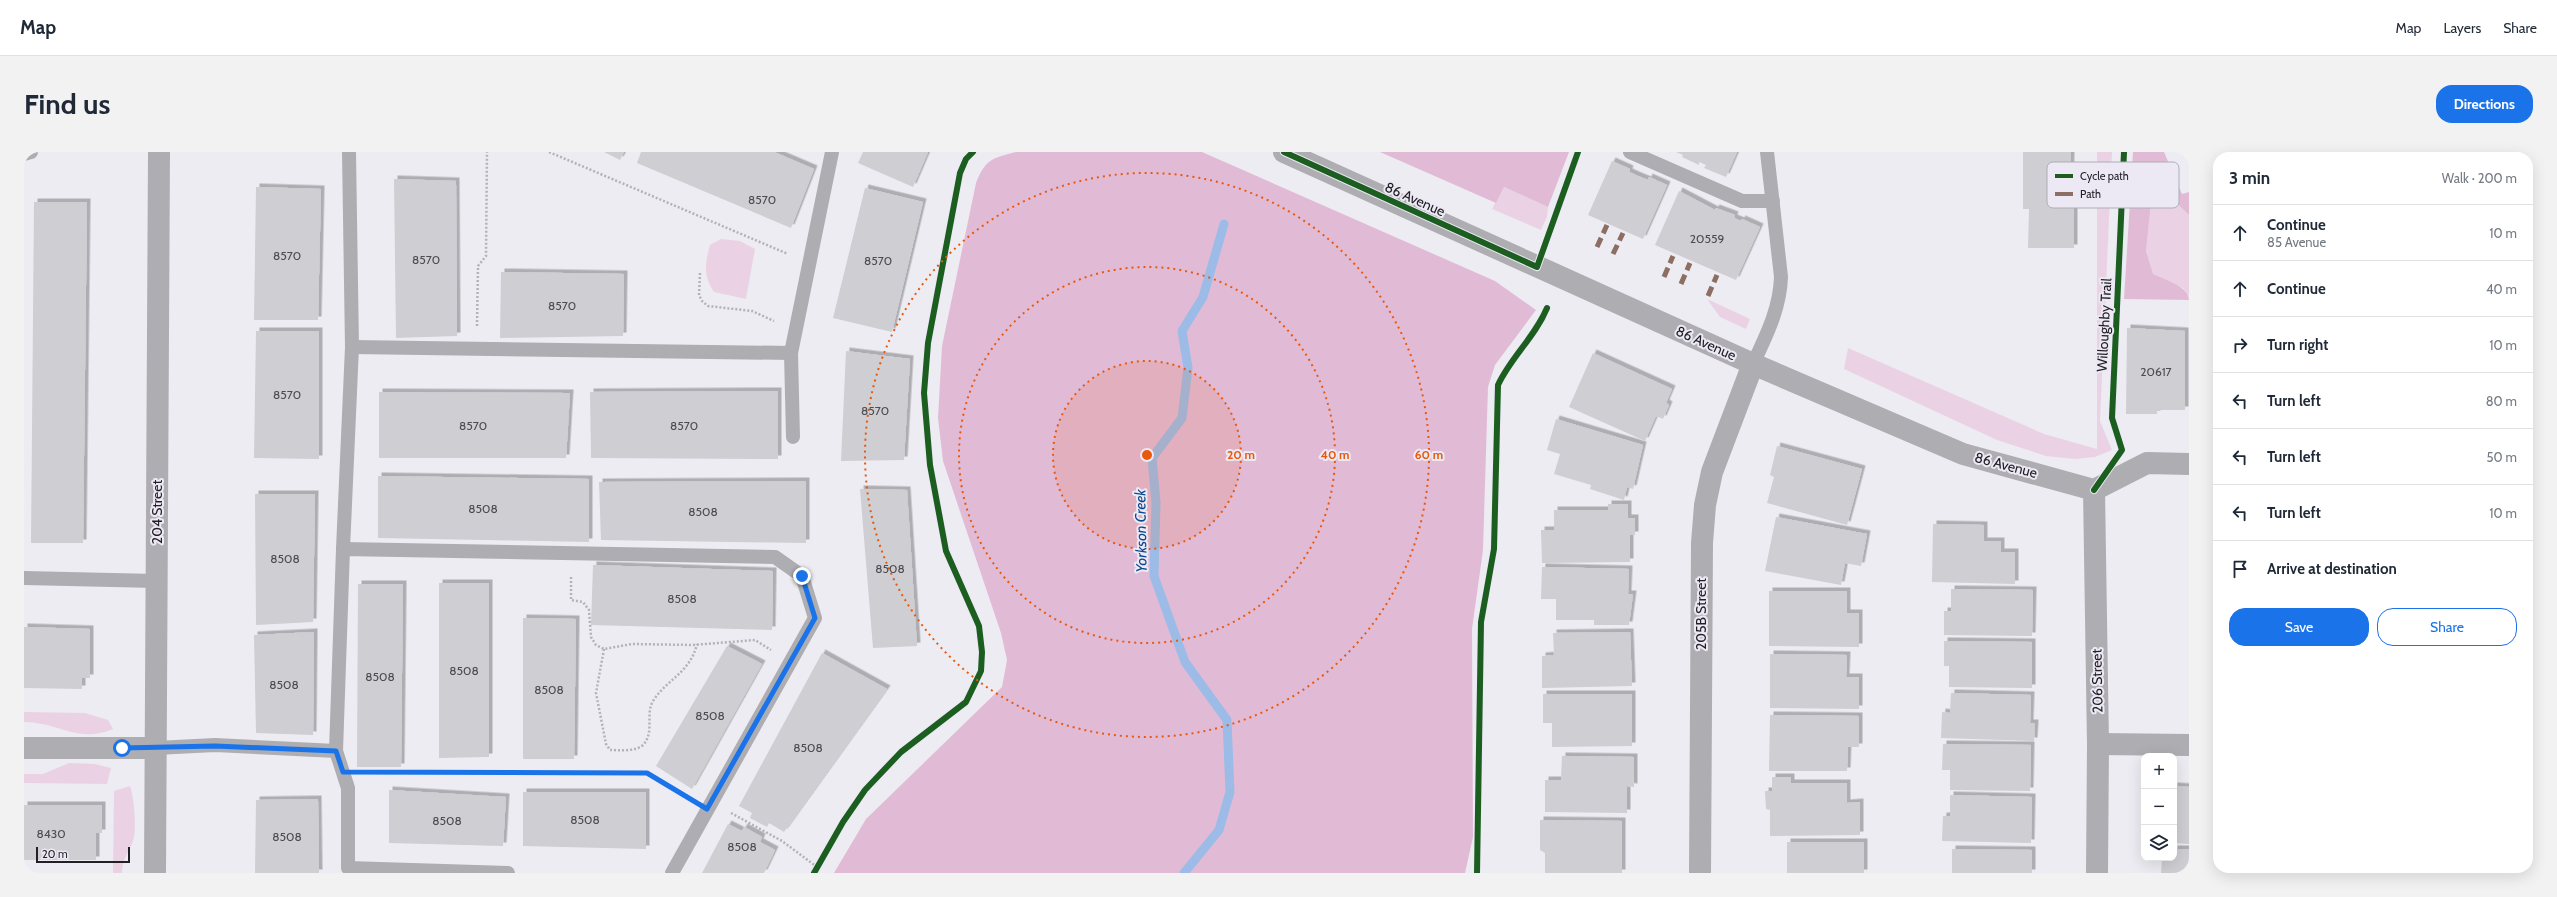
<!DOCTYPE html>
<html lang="en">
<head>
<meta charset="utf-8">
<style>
	:root { --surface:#fff; --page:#f2f2f3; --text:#1f2937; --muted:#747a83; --line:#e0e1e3; --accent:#1a73e8 }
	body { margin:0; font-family:Cabin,sans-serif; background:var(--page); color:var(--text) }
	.controls { position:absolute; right:12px; bottom:12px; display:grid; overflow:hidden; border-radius:8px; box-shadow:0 4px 16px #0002 }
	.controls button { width:36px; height:36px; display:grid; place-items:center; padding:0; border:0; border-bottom:1px solid var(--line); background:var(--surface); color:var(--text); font:20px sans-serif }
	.scale { position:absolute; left:12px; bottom:10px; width:94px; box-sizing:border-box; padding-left:4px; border:2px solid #222025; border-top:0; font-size:11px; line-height:14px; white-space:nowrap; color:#222025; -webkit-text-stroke:3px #ece9f5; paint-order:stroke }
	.stop { position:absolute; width:12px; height:12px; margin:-9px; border:3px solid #1a73e8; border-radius:50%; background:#fff }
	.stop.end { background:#1a73e8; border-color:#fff; box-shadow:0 1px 4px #0008 }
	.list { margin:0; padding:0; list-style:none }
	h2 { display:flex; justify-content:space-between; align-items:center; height:52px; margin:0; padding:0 16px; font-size:17px }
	h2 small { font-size:13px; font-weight:400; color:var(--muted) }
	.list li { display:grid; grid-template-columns:26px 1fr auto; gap:12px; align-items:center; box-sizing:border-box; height:56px; padding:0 16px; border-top:1px solid var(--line) }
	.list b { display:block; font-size:15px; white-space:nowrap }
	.list p { margin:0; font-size:13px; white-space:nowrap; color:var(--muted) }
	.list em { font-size:13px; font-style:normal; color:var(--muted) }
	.actions { display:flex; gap:8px; padding:12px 16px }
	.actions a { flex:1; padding:9px 0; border:1px solid var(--accent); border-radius:16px; text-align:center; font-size:14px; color:var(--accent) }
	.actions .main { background:var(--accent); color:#fff }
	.icon { flex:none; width:22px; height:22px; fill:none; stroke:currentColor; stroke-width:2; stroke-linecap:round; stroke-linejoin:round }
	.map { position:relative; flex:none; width:2165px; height:721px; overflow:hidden; border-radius:16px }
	header { display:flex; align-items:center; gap:24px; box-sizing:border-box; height:56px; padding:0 20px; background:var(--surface); border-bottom:1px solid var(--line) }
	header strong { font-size:19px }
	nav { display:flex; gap:22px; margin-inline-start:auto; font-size:14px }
	.intro { display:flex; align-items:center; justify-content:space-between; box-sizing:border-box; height:96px; padding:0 24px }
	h1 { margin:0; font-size:28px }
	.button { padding:10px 18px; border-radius:16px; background:var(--accent); color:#fff; font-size:14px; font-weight:700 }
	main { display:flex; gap:24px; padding:0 24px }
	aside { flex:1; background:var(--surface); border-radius:16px; box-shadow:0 4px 16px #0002 }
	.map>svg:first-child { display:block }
</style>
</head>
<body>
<header>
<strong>Map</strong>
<nav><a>Map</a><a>Layers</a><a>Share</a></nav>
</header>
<div class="intro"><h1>Find us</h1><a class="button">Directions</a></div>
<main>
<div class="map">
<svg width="2165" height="721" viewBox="0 0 2165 721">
	<defs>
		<filter id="shadow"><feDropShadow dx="3.5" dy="-3.5" stdDeviation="0" flood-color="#0004"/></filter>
	</defs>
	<rect width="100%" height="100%" fill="#edecf2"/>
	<g fill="#ead2e4">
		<polygon points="2073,0 2088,0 2076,269 2088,298 2071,305 2051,307 2022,304 1973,288 1820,217 1824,196 2020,282 2073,297"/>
		<polygon points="2134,27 2148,47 2165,63 2165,144 2159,136 2128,122 2122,99 2129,32"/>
		<polygon points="1480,35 1524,55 1523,65 1517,78 1468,57"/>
		<path d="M 697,87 L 716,89 L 731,97 L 722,147 L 690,140 C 679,124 681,111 686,93 Z"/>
		<polygon points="1683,147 1726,167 1722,177 1696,165"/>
		<path d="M 0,560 L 61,561 L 84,568 L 89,577 C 54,592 34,570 0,570 Z"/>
		<polygon points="45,611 71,612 87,616 83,632 0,631 0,622 19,622"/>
		<path d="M 106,634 C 110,645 113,678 109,689 C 105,700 98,708 98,721 L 89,721 L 90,639 Z"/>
	</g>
	<g fill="#e1bbd6">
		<path d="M 992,0 L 1178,0 L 1471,129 L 1512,158 L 1471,213 L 1464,235 L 1459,398 L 1448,477 L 1449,685 L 1441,721 L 810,721 L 842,667 L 978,535 L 983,508 L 977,481 L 919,309 L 914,266 L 918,194 L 952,31 C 961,7 969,6 992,0 Z"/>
		<polygon points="1356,0 1545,0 1524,55 1480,35 1472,51"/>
		<path d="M 2109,0 L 2140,0 L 2158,42 L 2165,40 L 2165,63 L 2148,47 L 2134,28 L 2129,32 L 2122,99 L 2129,122 C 2139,127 2165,134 2165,148 L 2100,147 Z"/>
	</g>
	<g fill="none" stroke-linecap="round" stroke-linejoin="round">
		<polyline stroke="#9cbce7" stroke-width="9" points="1160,721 1195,678 1206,640 1203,568 1161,510 1130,424 1132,351 1128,306 1158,266 1164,216 1158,179 1179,145 1200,72"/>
	</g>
	<g fill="#ceced3" filter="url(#shadow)">
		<polygon points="580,0 600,0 596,8"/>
		<polygon points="617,0 750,0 790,17 767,76 613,11"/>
		<polygon points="839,0 904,0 889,35 834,11"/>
		<polygon points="1652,0 1713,0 1702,25 1680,16 1682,13 1675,10 1675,13 1658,5 1659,3"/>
		<polygon points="1999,0 2047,0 2046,51 2050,51 2050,96 2004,96 2005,57 1999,57"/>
		<polygon points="1588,9 1606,17 1605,20 1614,24 1624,28 1625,25 1643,33 1619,87 1564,63"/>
		<polygon points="370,27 432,29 433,184 372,186"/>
		<polygon points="232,35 297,37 294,168 230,168"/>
		<polygon points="841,36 899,50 868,180 809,166"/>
		<polygon points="1655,39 1691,58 1692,56 1711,63 1710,66 1717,69 1718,67 1736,75 1712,128 1631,93"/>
		<polygon points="10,50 63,50 59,391 7,391"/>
		<polygon points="477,120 600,122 599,184 476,186"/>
		<polygon points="2103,176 2161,179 2161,258 2133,258 2133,262 2102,262"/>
		<polygon points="232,179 295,179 295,307 230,306"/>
		<polygon points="822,199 886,207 880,308 817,309"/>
		<polygon points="1569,201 1648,237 1642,251 1645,253 1639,267 1632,264 1621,289 1545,255"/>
		<polygon points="754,239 754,307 567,306 566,240"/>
		<polygon points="355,240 546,241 542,306 355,306"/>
		<polygon points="1532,267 1619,293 1609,337 1603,335 1600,348 1566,337 1567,333 1530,322 1536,302 1523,298"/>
		<polygon points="1753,294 1838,317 1823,373 1743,351 1750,325 1746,323"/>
		<polygon points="354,324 565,327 565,390 354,386"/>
		<polygon points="782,329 782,391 577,388 575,330"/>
		<polygon points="836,337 883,338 893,494 849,496"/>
		<polygon points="231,342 291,342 289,470 232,473"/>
		<polygon points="1584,352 1604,352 1604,366 1611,366 1611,383 1606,383 1606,410 1518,411 1517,378 1530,378 1530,358 1584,358"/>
		<polygon points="1752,365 1843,382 1837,414 1821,411 1817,433 1741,419"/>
		<polygon points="1909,372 1960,373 1960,389 1977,389 1977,400 1991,400 1991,432 1908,430"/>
		<polygon points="569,413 749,419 748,478 567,473"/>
		<polygon points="1518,415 1605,417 1604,442 1609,442 1605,473 1570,473 1570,468 1532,468 1532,447 1517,447"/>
		<polygon points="415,431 465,431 465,605 415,606"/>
		<polygon points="334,432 379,432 377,615 333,615"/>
		<polygon points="1927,437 2009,438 2008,484 1920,483 1920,459 1927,459"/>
		<polygon points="1745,439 1823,439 1823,461 1835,461 1835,495 1745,494"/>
		<polygon points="499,466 552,467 550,607 499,607"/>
		<polygon points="0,475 66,477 66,526 58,526 58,537 0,536"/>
		<polygon points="290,480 289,583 232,581 230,483"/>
		<polygon points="1606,480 1608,534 1518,536 1518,504 1530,503 1529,481"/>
		<polygon points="1920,489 2008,490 2008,536 1925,535 1925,514 1920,514"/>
		<polygon points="703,494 738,512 668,637 632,614"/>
		<polygon points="798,501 863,537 760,680 745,671 743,675 726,666 728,661 715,654"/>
		<polygon points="1746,502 1823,503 1822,525 1835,525 1835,557 1746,556"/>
		<polygon points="1927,541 2007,543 2006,571 2011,571 2010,589 1917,586 1918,560 1926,561"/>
		<polygon points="1519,542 1608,542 1608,594 1528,595 1528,571 1519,571"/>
		<polygon points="1746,563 1835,564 1835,595 1824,595 1823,619 1745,619"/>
		<polygon points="1919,592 2007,593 2006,639 1926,638 1926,618 1918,618"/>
		<polygon points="1538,604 1610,605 1610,635 1603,634 1603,661 1521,660 1521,628 1537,628"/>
		<polygon points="1748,625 1767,625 1767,631 1823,631 1823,651 1836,650 1836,683 1746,684 1746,658 1742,657 1741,639 1748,639"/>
		<polygon points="2150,634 2165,635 2165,692 2150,691"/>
		<polygon points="365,638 482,645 479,694 365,691"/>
		<polygon points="499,640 622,640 622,697 499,694"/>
		<polygon points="1926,643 2008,645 2007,691 1918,689 1919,664 1926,664"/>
		<polygon points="294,647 295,721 231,721 232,648"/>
		<polygon points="0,653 78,653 78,681 72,681 72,708 0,708"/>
		<polygon points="1516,668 1598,669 1598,721 1521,721 1521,701 1516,698"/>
		<polygon points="704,672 718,679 720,675 738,685 736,690 751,698 740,721 678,721"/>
		<rect x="1763" y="690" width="77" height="31"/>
		<polygon points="1928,697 2008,698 2008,721 1928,721"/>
		<polygon points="2150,697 2165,697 2165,721 2137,721 2138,706 2150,706"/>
	</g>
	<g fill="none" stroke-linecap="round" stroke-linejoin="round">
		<g stroke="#b3b2b6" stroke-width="2.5" stroke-dasharray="2 2" stroke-linecap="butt">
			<polyline points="525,0 764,102"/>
			<polyline points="676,121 675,143 678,149 684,154 728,159 750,169"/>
			<polyline points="453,174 454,114 462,104 463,0"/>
			<polyline points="547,425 547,448 559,450 565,458 567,485 572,493 580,497 608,492 669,493 731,488 747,498"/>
			<path d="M 580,497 L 572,541 L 582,592 L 586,598 C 596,598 611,600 619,593 C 631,580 621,563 629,549 C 643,527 666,521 673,492"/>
			<polyline points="343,620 623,621 663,644"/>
			<polyline points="707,661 758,689 793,715"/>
		</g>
		<g stroke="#aeadb1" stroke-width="14">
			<polyline points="1606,0 1718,49 1749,49"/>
			<polyline points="0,2 7,0"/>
			<polyline points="328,195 767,201 808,0"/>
			<polyline points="767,201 769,285"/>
			<path d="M 1729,212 C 1742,184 1756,157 1757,125 L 1743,0"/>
			<polyline points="319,397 328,195 325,0"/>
			<polyline points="0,426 132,429"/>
			<polyline points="132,596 191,593 312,599"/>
			<polyline points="484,721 324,716 324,636 312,599 319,397 751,405 778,424 791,466 648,721"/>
		</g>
		<g stroke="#aeadb1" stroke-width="22">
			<polyline points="2070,338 2123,311 2165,312"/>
			<polyline points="2074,592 2165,593"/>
			<polyline points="0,596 132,596"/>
			<polyline points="1676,721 1678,391 1681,353 1688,320 1729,212"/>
		</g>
		<g stroke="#aeadb1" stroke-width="22">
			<polyline points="1260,0 1729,212 1939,302 2070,338 2074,592 2073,721"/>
			<polyline points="131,721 135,0"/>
		</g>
		<g stroke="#8d6e63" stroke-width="5" stroke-dasharray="10 5" stroke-linecap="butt">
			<polyline points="1573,95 1583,73"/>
			<polyline points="1589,102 1599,81"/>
			<polyline points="1640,125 1649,104"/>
			<polyline points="1657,132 1666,111"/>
			<polyline points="1684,144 1693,123"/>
		</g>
		<g stroke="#ece9f5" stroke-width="8">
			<g id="cycleway">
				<polyline points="1260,0 1513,115 1554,0"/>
				<polyline points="2070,338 2098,298 2088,266 2100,0"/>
				<polyline points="790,721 819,670 841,638 877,600 942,550 957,519 958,500 955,474 922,399 906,313 900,241 904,191 936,21 942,7 949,0"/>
				<path d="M 1453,721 L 1457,470 L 1470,397 L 1474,233 C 1487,205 1511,185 1523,156"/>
			</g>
		</g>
		<use href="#cycleway" stroke="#1b5e20" stroke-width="6"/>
	</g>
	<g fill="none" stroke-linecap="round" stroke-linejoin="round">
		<polyline stroke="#1a73e8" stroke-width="5" points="98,596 191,594 312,599 319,620 623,621 683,657 791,466 778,424"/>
	</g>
	<circle cx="1123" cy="303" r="94" fill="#e8590c" fill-opacity=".12"/>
	<g fill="none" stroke="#e8590c" stroke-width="2" stroke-dasharray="2 4">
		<circle cx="1123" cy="303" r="94"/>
		<circle cx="1123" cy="303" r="188"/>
		<circle cx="1123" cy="303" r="282"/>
	</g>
	<g text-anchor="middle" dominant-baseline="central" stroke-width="4" stroke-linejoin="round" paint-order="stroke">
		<g font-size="12" fill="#4d4c50">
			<text x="738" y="47">8570</text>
			<text x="1683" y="86">20559</text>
			<text x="263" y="103">8570</text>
			<text x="402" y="107">8570</text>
			<text x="854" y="108">8570</text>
			<text x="538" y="153">8570</text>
			<text x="2132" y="219">20617</text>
			<text x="263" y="242">8570</text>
			<text x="851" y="258">8570</text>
			<text x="449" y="273">8570</text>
			<text x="660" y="273">8570</text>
			<text x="459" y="356">8508</text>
			<text x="679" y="359">8508</text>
			<text x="261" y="406">8508</text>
			<text x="866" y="416">8508</text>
			<text x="658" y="446">8508</text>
			<text x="440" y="518">8508</text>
			<text x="356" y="524">8508</text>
			<text x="260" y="532">8508</text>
			<text x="525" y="537">8508</text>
			<text x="686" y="563">8508</text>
			<text x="784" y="595">8508</text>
			<text x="561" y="667">8508</text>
			<text x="423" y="668">8508</text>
			<text x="27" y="681">8430</text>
			<text x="263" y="684">8508</text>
			<text x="718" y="694">8508</text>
		</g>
		<g font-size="14" fill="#222025" stroke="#ece9f5">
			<text transform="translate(1391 47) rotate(24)">86 Avenue</text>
			<text transform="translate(2080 173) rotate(-87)">Willoughby Trail</text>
			<text transform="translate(1682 191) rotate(24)">86 Avenue</text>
			<text transform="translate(1982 313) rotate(15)">86 Avenue</text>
			<text transform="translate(133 360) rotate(-90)">204 Street</text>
			<text transform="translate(1677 462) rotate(-90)">205B Street</text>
			<text transform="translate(2073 529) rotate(-91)">206 Street</text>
		</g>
		<g font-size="15" font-style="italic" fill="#0a478d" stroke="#ece9f5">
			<text transform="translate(1117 379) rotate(-91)">Yorkson Creek</text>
		</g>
	</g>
	<rect x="2023" y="10" width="132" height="46" rx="6" fill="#ece9f5" stroke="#afadb7" stroke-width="1"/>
	<rect x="2031" y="22" width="18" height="4" fill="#1b5e20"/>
	<rect x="2031" y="40" width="18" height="4" fill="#8d6e63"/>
	<g font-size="11" fill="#222025">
		<text x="2056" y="28">Cycle path</text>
		<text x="2056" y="46">Path</text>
	</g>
	<circle cx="1123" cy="303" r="6" fill="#e8590c" stroke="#ece9f5" stroke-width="2"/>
	<g font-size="12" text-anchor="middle" font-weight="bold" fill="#e8590c" stroke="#ece9f5" stroke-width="4" stroke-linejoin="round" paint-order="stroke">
		<text x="1217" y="307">20 m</text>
		<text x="1311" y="307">40 m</text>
		<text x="1405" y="307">60 m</text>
	</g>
</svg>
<div class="controls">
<button>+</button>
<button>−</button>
<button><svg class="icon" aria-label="layers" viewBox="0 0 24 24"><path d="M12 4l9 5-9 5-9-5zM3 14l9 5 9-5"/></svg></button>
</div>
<div class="scale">20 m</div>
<div class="stop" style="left:98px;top:596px"></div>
<div class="stop end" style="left:778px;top:424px"></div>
</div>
<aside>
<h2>3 min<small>Walk · 200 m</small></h2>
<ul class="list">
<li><svg class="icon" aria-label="ahead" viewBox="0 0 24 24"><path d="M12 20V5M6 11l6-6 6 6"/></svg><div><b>Continue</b><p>85 Avenue</p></div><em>10 m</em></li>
<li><svg class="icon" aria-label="ahead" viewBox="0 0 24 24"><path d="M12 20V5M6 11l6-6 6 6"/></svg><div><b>Continue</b></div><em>40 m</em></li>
<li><svg class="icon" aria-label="right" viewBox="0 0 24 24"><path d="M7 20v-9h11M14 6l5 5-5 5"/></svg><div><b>Turn right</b></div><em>10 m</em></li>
<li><svg class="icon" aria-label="left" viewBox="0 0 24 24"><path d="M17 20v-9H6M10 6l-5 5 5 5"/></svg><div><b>Turn left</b></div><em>80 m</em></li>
<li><svg class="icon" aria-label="left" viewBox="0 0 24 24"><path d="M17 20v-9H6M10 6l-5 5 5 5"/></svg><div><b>Turn left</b></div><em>50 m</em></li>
<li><svg class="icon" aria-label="left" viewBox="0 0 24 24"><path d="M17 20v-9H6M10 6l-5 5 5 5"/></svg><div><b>Turn left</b></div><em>10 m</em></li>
<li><svg class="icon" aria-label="arrive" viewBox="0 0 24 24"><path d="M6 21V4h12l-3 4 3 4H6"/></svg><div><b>Arrive at destination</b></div></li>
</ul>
<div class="actions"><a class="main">Save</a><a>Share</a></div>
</aside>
</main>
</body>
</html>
